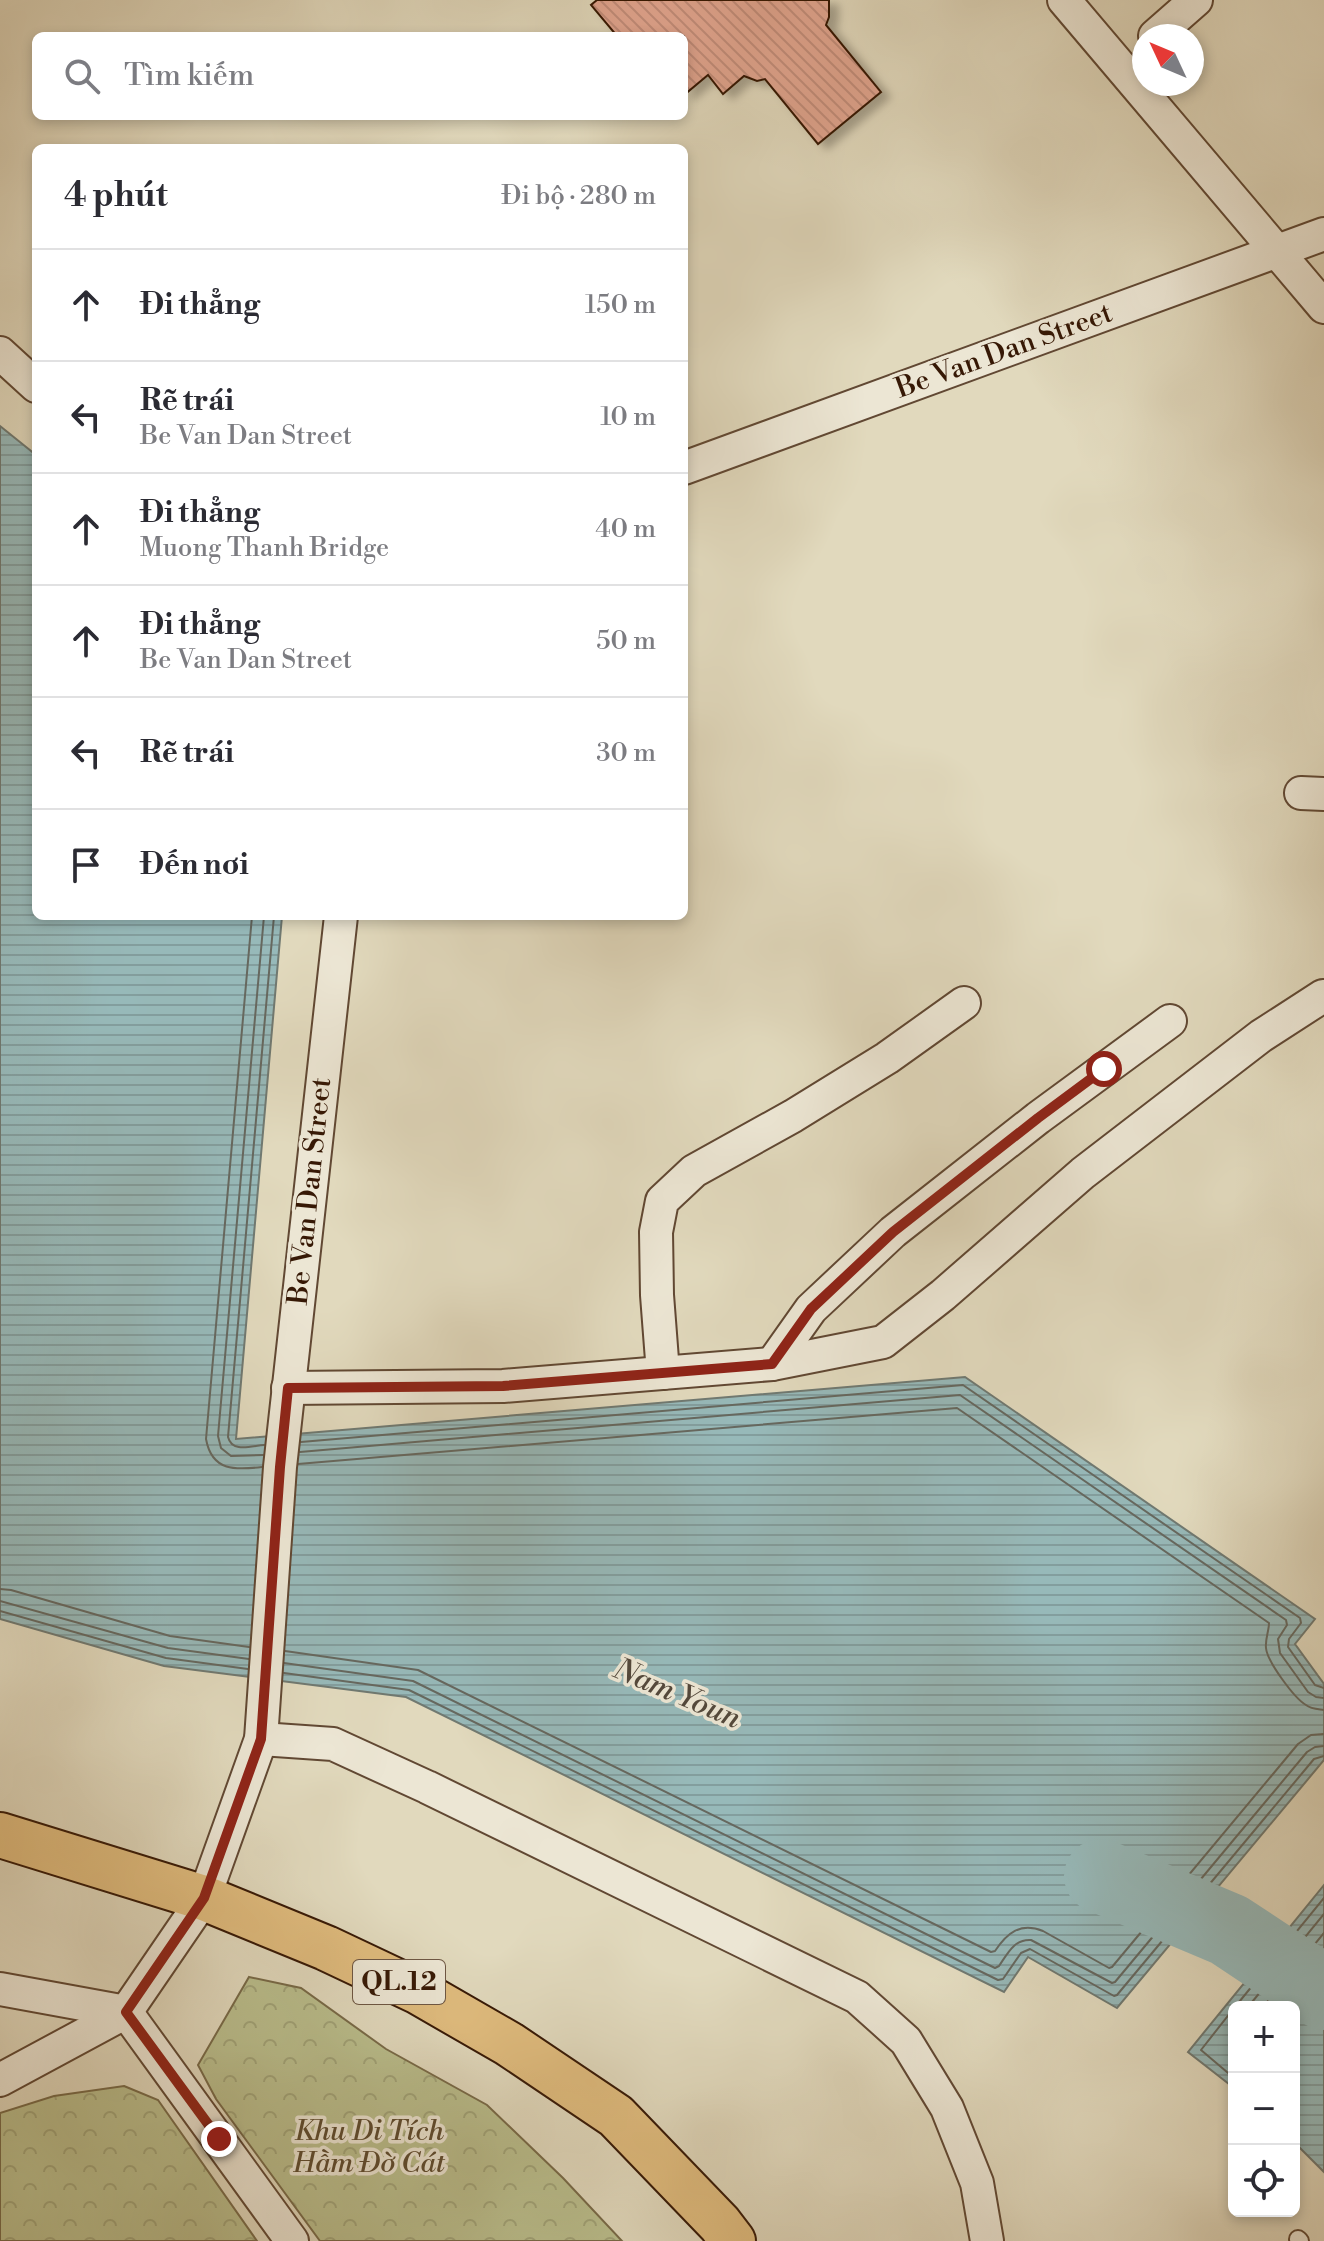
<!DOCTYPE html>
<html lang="vi">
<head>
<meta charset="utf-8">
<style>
	:root { --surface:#fff; --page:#f2f2f3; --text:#2b2b33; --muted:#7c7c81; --line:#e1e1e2 }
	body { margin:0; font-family:"Libre Bodoni",serif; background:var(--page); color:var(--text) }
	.controls { position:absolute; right:24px; bottom:24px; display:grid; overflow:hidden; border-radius:12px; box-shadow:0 4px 12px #0003 }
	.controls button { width:72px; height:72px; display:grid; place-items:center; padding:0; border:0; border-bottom:2px solid var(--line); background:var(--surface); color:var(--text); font:40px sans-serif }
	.compass { position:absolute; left:1132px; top:24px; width:72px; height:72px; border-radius:50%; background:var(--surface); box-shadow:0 4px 12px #0003; rotate:314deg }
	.stop { position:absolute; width:24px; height:24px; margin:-18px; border:6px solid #8f2418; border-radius:50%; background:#fff }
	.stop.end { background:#8f2418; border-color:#fff; box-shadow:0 2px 8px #0008 }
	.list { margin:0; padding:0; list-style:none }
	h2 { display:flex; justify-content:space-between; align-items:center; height:104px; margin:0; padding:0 32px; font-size:34px }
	h2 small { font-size:26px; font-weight:400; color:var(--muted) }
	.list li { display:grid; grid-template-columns:52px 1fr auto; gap:24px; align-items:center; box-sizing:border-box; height:112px; padding:0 32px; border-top:2px solid var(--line) }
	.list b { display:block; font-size:30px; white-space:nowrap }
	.list p { margin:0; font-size:26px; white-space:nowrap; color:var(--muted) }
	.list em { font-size:26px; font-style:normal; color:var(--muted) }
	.icon { flex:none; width:44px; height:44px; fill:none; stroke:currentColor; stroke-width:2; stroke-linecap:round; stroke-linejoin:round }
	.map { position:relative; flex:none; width:1324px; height:2241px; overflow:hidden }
	.search { position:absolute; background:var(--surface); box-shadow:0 4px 12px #0003; left:32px; top:32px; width:656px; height:88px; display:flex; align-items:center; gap:20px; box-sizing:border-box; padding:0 28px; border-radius:12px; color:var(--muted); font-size:30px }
	.panel { position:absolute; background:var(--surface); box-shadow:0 4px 12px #0003; left:32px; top:144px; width:656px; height:776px; border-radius:12px }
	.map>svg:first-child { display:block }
</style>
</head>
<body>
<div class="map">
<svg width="1324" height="2241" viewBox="0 0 1324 2241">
	<defs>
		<pattern id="park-crowns" width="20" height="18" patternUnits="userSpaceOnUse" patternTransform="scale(2)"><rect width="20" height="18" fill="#b9bd8c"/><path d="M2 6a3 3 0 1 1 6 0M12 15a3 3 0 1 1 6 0" fill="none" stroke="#a0a277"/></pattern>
		<pattern id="water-rules" width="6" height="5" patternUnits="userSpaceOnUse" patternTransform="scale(2)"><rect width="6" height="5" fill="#97b9b9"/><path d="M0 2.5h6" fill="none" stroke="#839e9e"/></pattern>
		<pattern id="building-back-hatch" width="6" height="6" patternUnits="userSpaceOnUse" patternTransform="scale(2)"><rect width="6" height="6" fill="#e0a48e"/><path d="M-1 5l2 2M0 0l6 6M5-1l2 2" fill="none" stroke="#c18c79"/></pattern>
		<filter id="shadow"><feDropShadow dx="9" dy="5" stdDeviation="4" flood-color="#0004"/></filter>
	</defs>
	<rect width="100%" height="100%" fill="#e1d9bd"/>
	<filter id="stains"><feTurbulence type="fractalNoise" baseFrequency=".0025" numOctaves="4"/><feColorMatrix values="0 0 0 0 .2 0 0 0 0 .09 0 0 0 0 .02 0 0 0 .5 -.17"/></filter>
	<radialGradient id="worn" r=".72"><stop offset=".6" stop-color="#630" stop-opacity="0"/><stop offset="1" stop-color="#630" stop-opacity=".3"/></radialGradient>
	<g fill="url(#park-crowns)" stroke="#786a48" stroke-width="2">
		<polygon points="249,1977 301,1988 386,2049 487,2105 563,2178 622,2241 320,2241 216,2099 198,2065"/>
		<polygon points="124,2086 158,2100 257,2241 0,2241 0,2113 54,2096"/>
	</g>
	<g fill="url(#water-rules)" stroke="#707971" stroke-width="2">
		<polygon points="0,426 36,455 36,916 282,916 236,1439 965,1377 1315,1619 1295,1644 1324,1684 1324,1760 1117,2008 1028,1957 1004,1992 406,1697 164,1666 0,1619"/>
		<polygon points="1324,1885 1324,2172 1294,2142 1294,2007 1234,2007 1234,2088 1188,2052"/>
	</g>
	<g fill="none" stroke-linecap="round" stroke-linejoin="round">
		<g stroke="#66685f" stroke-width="2">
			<path d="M 252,916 L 206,1439 C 212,1472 236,1470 262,1467"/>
			<polyline points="301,1442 963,1385 1300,1618 1301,1623 1289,1639 1288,1647 1315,1685 1324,1688"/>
			<path d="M 264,1445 C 251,1446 232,1453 228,1437 L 274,916"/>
			<polyline points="300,1452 960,1395 1286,1620 1287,1625 1278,1639 1280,1653 1308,1692 1316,1697 1324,1698"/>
			<polyline points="263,1455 231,1456 221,1448 218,1436 264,916"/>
			<path d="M 298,1464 L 957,1408 L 1269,1623 C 1269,1631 1265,1639 1266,1648 C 1267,1661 1294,1698 1306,1705 C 1311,1709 1317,1709 1324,1710"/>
			<polyline points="0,1589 11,1590 170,1636 249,1647"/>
			<polyline points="0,1601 168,1648 249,1659"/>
			<polyline points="0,1611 166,1658 248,1669"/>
			<path d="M 285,1651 L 418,1670 L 991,1952 L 995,1951 C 1007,1933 1020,1922 1043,1931 L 1109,1968 L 1112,1967 L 1298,1744 L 1311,1735 L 1324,1734"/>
			<path d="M 284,1663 L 413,1681 L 995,1968 L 999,1966 C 1008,1953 1014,1939 1031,1940 L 1112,1983 L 1115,1982 L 1307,1752 L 1315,1747 L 1324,1746"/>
			<polyline points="284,1673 409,1690 998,1980 1003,1979 1021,1953 1030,1949 1114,1996 1117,1995 1314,1759 1324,1756"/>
			<polyline points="1235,2007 1324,1898"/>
			<polyline points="1248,2007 1324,1914"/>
			<polyline points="1263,2007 1324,1933"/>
			<polyline points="1234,2008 1201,2050 1234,2078"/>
		</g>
		<polyline stroke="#97b9b9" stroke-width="74" points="1101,1876 1229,1930 1324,1993"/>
	</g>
	<polygon fill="url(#building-back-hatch)" stroke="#361805" stroke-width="2" filter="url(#shadow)" points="597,0 829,0 829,17 826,25 881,92 818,144 765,79 757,81 744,76 723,94 708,75 684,95 684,36 617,36 591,5"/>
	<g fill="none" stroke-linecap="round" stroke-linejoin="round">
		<g stroke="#614833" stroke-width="20">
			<polyline id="service" points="1298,2239 1300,2241"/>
		</g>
		<g stroke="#614833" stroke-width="36">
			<g id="minor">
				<polyline points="1064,0 1324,307"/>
				<polyline points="1155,36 1196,0"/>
				<polyline points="0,353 36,386"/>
				<polyline points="684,468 1324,234"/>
				<polyline points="1301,793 1324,794"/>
				<polyline points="772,1364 811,1309 893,1232 1038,1118 1170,1021"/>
				<polyline points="663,1373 657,1295 656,1232 662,1201 694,1171 793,1116 887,1058 964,1003"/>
				<polyline points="288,1388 503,1386 772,1364 883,1342 943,1295 1083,1173 1261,1036 1323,996"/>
				<polyline points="261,1739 333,1744 427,1787 857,1997 906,2041 947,2108 977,2183 987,2241"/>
				<polyline points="0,1989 126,2012 292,2241"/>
				<polyline points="0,2080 126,2012 204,1898 261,1739 280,1467 341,916"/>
			</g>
		</g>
		<g stroke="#361805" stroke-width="48">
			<polyline id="trunk" points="0,1835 204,1898 326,1948 417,1991 509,2044 616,2116 720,2224 733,2241"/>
		</g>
		<use href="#service" stroke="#ece6d4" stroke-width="16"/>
		<use href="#minor" stroke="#ece6d4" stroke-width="32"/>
		<use href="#trunk" stroke="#e0bc7e" stroke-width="44"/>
	</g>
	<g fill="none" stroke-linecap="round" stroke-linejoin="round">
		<polyline stroke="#8f2418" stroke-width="10" points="219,2139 126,2012 204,1898 261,1739 280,1467 288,1388 503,1386 772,1364 811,1309 893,1232 1038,1118 1104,1069"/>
	</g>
	<g text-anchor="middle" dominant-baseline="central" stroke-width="7" stroke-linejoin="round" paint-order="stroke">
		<rect fill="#ece6d4" stroke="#6d5643" stroke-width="2" x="353" y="1960" width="92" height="44" rx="6"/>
		<g font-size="26" font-weight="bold" fill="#361805">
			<text x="399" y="1982">QL.12</text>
		</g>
		<g font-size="28" fill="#361805" stroke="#ece6d4">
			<text transform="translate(1004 351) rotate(-20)">Be Van Dan Street</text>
			<text transform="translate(310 1191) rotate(-84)">Be Van Dan Street</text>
		</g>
		<g font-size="28" font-style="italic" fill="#5d4a2e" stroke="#ece6d4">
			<text x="369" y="2131">Khu Di Tích<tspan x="369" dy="32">Hầm Đờ Cát</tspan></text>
		</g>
		<g font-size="30" font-style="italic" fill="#53483b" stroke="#ece6d4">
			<text transform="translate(677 1694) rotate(23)">Nam Youn</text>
		</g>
	</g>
	<rect width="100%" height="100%" filter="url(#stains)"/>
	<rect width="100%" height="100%" fill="url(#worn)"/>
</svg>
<div class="controls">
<button>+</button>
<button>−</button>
<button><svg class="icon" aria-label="locate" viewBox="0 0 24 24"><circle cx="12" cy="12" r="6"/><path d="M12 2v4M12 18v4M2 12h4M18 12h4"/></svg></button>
</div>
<svg class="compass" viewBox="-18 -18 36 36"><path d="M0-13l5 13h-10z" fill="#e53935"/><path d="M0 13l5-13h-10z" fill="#7c7c81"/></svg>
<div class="stop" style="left:1104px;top:1069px"></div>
<div class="stop end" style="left:219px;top:2139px"></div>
<div class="search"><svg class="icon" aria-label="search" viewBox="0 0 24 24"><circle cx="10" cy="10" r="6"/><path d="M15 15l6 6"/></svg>Tìm kiếm</div>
<section class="panel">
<h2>4 phút<small>Đi bộ · 280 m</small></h2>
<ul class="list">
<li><svg class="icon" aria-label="ahead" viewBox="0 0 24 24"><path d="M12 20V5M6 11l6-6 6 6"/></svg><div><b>Đi thẳng</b></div><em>150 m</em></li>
<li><svg class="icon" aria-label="left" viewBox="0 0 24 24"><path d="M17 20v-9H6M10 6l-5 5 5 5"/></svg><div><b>Rẽ trái</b><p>Be Van Dan Street</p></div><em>10 m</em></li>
<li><svg class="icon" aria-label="ahead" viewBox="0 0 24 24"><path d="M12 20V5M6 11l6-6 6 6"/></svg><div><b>Đi thẳng</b><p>Muong Thanh Bridge</p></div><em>40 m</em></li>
<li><svg class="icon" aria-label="ahead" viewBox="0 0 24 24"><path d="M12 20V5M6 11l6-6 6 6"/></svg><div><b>Đi thẳng</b><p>Be Van Dan Street</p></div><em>50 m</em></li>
<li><svg class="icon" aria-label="left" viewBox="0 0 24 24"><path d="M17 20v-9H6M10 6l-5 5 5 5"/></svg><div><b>Rẽ trái</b></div><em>30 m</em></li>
<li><svg class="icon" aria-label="arrive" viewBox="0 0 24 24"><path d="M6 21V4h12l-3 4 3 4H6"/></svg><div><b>Đến nơi</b></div></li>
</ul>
</section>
</div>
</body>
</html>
